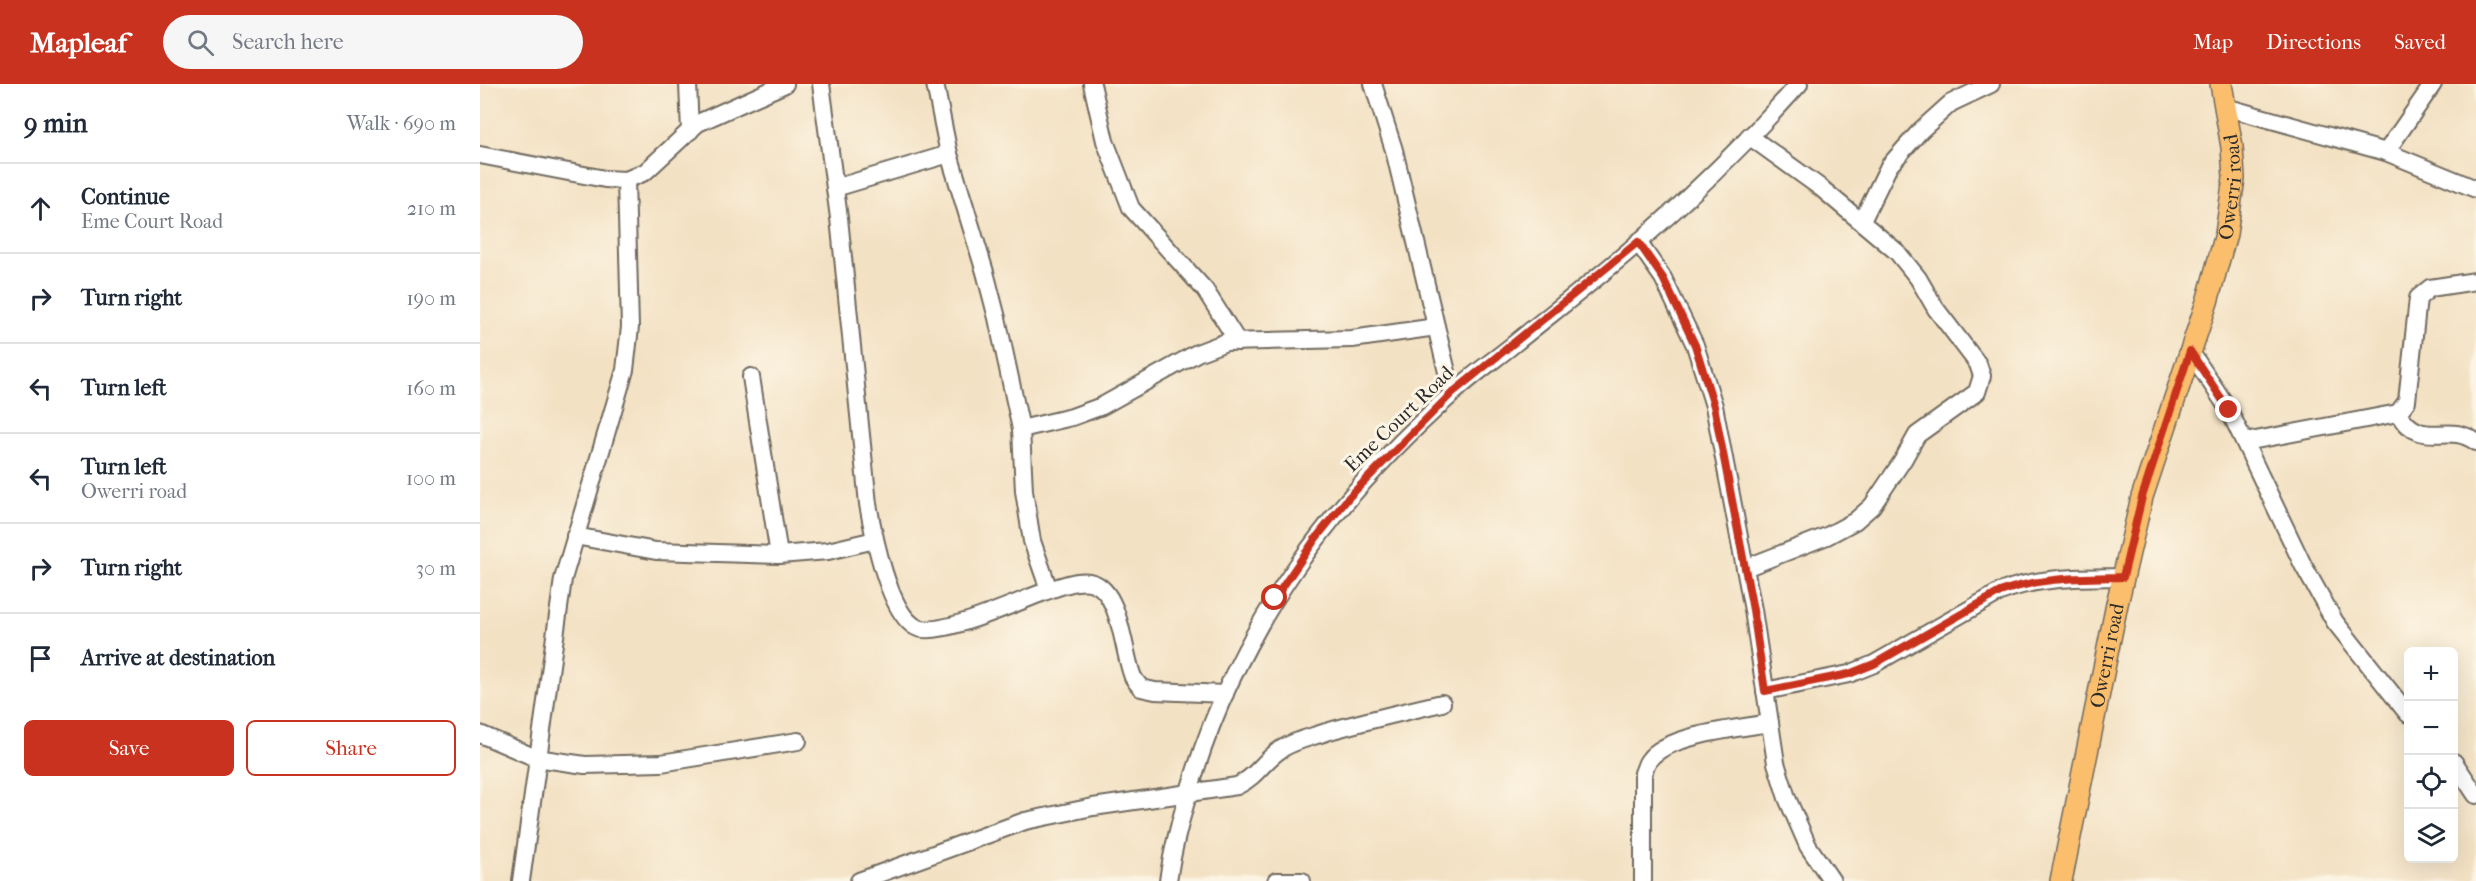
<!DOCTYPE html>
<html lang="en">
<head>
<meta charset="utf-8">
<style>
	:root { --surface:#fff; --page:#f6f6f7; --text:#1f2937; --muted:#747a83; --line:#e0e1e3; --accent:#c8321e }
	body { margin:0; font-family:"IM FELL French Canon",serif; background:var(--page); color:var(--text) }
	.controls { position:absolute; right:18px; bottom:18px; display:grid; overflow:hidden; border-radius:9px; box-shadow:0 6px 24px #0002 }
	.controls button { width:54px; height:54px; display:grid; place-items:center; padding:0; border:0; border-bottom:2px solid var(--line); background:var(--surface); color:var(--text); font:30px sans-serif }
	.stop { position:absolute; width:18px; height:18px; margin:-14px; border:4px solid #c8321e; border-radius:50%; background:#fff }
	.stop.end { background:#c8321e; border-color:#fff; box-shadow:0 2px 6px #0008 }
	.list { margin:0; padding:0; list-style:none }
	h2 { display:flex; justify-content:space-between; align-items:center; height:78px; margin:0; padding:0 24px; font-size:26px }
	h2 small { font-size:20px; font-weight:400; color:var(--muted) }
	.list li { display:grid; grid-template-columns:39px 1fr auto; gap:18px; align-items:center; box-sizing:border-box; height:90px; padding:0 24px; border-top:2px solid var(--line) }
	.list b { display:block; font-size:22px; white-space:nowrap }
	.list p { margin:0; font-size:20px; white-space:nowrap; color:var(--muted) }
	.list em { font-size:20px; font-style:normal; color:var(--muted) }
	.actions { display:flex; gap:12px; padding:18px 24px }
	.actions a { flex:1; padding:14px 0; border:2px solid var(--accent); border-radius:9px; text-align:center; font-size:21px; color:var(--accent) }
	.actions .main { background:var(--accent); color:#fff }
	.icon { flex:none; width:33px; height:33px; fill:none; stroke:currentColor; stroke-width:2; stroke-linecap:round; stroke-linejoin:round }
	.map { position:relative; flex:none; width:1996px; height:797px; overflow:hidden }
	header { display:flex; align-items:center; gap:36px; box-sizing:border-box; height:84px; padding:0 30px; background:var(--accent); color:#fff }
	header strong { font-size:28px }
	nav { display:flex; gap:33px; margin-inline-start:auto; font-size:21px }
	.search { width:420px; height:54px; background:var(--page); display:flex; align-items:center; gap:15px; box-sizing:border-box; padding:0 21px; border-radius:33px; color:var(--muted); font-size:22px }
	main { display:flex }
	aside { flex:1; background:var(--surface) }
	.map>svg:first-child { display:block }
</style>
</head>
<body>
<header>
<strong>Mapleaf</strong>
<div class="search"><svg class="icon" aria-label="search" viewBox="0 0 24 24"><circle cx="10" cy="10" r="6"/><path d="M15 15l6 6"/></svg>Search here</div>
<nav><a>Map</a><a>Directions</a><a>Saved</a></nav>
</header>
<main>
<aside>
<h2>9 min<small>Walk · 690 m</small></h2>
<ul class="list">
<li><svg class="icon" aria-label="ahead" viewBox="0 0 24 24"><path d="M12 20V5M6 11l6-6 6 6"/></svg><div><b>Continue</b><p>Eme Court Road</p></div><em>210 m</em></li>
<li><svg class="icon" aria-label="right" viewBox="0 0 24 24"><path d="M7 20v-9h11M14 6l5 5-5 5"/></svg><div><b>Turn right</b></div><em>190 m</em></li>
<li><svg class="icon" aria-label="left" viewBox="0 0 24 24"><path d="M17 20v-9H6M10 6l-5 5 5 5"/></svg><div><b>Turn left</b></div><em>160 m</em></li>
<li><svg class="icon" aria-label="left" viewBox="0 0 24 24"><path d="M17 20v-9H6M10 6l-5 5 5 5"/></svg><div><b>Turn left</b><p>Owerri road</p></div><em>100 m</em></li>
<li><svg class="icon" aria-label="right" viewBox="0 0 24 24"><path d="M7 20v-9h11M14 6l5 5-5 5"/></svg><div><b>Turn right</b></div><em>30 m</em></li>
<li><svg class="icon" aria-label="arrive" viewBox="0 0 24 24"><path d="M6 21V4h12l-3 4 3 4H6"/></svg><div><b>Arrive at destination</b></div></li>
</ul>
<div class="actions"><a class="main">Save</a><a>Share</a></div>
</aside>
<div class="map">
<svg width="1996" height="797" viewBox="0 0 1996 797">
	<rect width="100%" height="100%" fill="#fcf5e5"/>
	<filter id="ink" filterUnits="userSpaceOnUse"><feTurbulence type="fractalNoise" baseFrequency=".0167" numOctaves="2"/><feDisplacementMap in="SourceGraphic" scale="12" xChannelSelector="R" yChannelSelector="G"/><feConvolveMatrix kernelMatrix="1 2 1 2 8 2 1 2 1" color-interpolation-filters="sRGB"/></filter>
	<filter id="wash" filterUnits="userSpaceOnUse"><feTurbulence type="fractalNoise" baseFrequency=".008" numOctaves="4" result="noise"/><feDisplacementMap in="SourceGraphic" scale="24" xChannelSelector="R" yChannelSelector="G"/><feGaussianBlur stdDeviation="1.35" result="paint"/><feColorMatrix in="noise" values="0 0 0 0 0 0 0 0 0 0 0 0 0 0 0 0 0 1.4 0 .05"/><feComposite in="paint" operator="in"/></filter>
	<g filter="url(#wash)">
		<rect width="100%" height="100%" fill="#f3e1c3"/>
	</g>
	<g filter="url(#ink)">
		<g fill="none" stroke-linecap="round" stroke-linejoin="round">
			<g stroke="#716b60" stroke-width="20">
				<g id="minor">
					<polyline points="208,0 210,47"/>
					<path d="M 341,0 L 359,134 L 388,420 C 393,448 409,533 438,544 C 461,553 539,517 564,508 C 577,503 600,494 613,499 C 641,508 643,570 653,593 C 655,597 659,601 661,604 L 675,607 L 745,610"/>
					<polyline points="455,0 469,70 505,188 517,234 541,345 544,407 552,457 569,506"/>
					<polyline points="612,0 625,57 651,124 725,206 758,258"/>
					<polyline points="893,0 914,66 972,309"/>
					<polyline points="1745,23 1906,68 1996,105"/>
					<polyline points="1906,68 1953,0"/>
					<polyline points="0,71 125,95 146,96 165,88 218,39 305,0"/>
					<polyline points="355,104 469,70"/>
					<polyline points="1382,137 1409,82 1441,46 1471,19 1511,0"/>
					<polyline points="1158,158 1183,194 1215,261 1234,322 1273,526 1296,679 1307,714 1328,762 1352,797"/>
					<polyline points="1710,267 1749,326 1823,481 1855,538 1928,630"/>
					<polyline points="271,293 299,471"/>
					<path d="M 1918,329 C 1943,368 1967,336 1996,358"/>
					<polyline points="541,345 592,333 622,322 717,269 746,258 872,255 956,243"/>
					<polyline points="1765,358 1918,329 1927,317 1938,214 1950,204 1996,197"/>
					<polyline points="95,452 176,467 299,471 348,467 395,456"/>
					<polyline points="1265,484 1347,452 1375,437 1392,422 1423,376 1437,351 1497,308 1502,292 1498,280 1456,225 1438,194 1417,168 1341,104 1269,52"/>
					<path d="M 1285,607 L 1369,590 L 1394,580 L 1520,508 C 1560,492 1601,494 1643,493"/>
					<polyline points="0,650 56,674 105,681 181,679 318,657"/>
					<polyline points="1974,678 1996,711"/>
					<polyline points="41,797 83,495 145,286 150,243 146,96"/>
					<path d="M 379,797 L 545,737 L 613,723 L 757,702 C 778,692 784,675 803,664 C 816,656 832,653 846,648 C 884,637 923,628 962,619"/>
					<path d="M 688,797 C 693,760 703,726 714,691 C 762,538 853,416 972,310 C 990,293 1010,279 1029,264 C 1072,229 1117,195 1159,158 C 1215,109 1269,56 1319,0"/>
					<polyline points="796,797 822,797"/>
					<path d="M 1163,797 L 1163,689 C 1165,685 1166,679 1169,676 C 1186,651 1260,644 1290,639"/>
				</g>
			</g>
			<g stroke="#716b60" stroke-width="24">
				<g id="major">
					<path id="s1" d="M 1581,797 L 1637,520 L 1662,413 L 1727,218 L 1746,150 L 1754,94 L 1752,63 L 1741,0"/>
				</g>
			</g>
			<use href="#minor" stroke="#fff" stroke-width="16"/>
			<use href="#major" stroke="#fabe6d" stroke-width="21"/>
		</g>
	</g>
	<g fill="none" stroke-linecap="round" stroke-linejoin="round" filter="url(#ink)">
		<path stroke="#c8321e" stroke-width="8" d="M 795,514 L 836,454 L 869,413 L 972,309 L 1158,158 L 1183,194 L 1215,261 L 1234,322 L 1273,526 L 1285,607 L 1369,590 L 1394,580 L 1520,508 C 1560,493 1601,494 1643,493 L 1662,413 L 1710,267 L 1749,326"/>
	</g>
	<g text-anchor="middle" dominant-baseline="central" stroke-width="6" stroke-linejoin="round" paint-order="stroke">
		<g font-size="20" fill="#2b2b2b" stroke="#fcf5e5">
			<text stroke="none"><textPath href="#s1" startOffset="716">Owerri road</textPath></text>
			<text transform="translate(919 335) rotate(-44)">Eme Court Road</text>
			<text stroke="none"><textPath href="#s1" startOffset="230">Owerri road</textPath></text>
		</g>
	</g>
</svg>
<div class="controls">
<button>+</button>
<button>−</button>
<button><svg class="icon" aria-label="locate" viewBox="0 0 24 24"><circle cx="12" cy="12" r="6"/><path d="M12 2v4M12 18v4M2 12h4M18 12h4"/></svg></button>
<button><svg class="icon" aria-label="layers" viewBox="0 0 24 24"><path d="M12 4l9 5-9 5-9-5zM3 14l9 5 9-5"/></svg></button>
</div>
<div class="stop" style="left:795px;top:514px"></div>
<div class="stop end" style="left:1749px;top:326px"></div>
</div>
</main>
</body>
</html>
